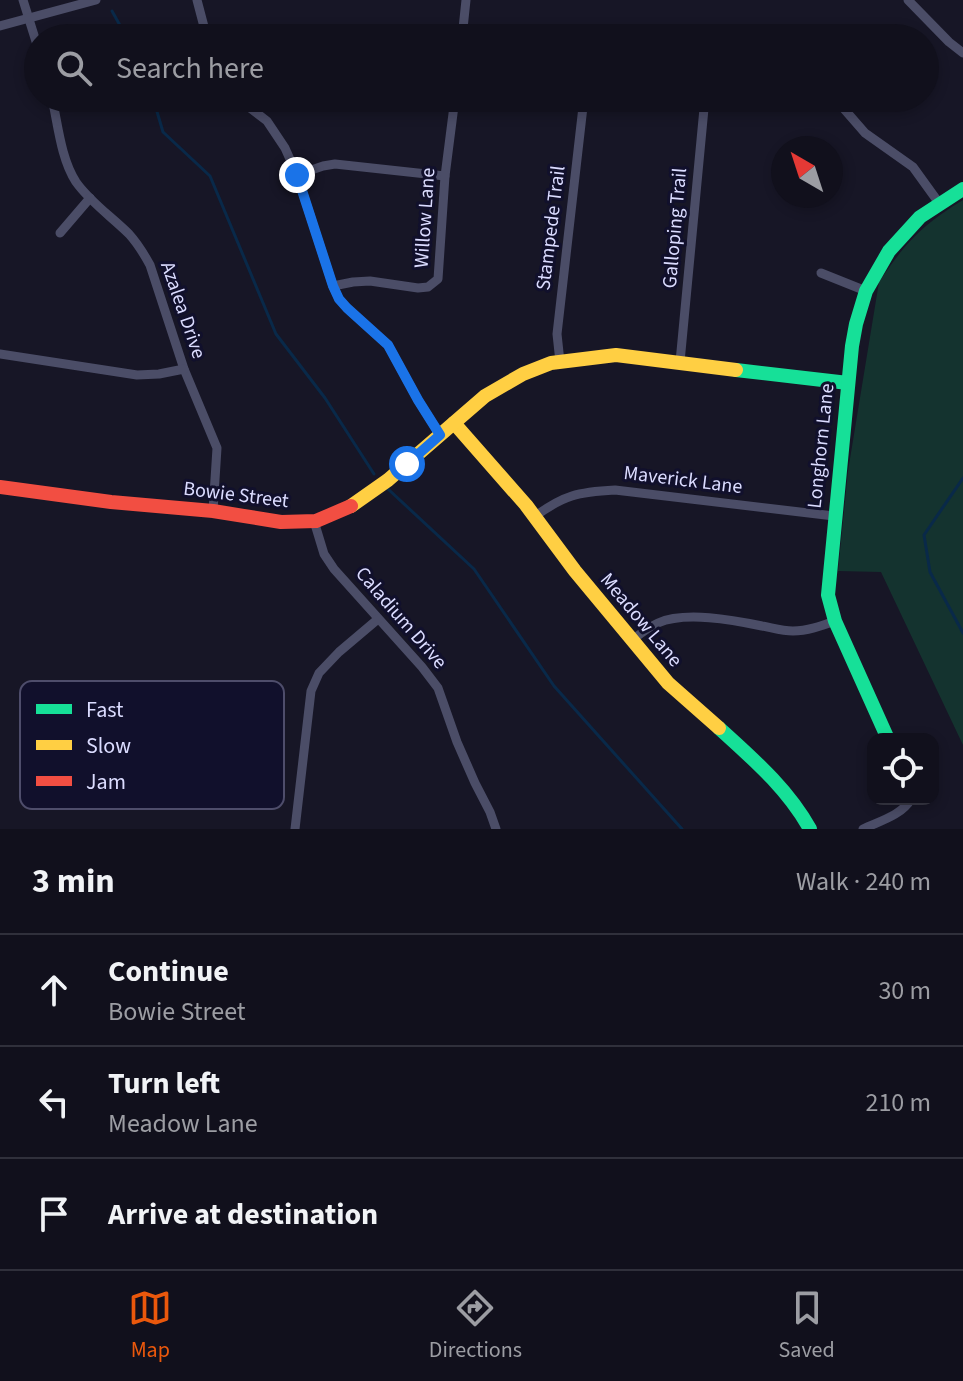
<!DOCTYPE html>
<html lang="en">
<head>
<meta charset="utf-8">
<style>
	:root { --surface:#11101c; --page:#1a1925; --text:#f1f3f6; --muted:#9c9da3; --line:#30303b; --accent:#ea580c }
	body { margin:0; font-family:"Source Sans 3",sans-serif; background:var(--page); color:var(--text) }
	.controls { position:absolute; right:24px; bottom:24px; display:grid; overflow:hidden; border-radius:16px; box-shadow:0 4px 12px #0003 }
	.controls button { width:72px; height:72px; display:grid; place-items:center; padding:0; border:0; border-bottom:2px solid var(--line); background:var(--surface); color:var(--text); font:40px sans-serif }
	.compass { position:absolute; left:771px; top:136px; width:72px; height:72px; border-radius:50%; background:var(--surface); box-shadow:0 4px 12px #0003; rotate:321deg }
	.stop { position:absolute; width:24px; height:24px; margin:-18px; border:6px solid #1a73e8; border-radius:50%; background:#fff }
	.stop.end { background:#1a73e8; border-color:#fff; box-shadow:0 2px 8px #0008 }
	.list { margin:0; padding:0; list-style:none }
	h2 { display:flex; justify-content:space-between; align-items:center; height:104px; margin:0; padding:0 32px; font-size:34px }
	h2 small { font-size:26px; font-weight:400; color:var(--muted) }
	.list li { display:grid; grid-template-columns:52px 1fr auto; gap:24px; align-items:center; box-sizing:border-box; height:112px; padding:0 32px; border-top:2px solid var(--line) }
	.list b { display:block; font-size:30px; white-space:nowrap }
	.list p { margin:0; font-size:26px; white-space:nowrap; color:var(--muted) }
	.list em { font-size:26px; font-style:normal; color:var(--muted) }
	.icon { flex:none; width:44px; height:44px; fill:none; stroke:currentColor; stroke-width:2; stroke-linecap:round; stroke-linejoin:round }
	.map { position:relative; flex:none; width:963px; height:829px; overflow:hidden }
	.search { position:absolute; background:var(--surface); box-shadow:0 4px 12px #0003; left:24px; right:24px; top:24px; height:88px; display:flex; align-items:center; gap:20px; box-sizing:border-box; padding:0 28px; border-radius:44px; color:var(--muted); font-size:30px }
	.sheet { height:440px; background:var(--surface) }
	nav { display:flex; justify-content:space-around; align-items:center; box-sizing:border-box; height:112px; border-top:2px solid var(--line); background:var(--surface); font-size:22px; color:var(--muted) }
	nav a { display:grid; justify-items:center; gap:4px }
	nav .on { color:var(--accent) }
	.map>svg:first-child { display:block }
</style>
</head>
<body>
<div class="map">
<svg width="963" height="829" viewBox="0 0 963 829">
	<rect width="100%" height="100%" fill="#171626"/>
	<path fill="#14332f" d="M 963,200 L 963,745 L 881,572 L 838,571 L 848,471 L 879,282 C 906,242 922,225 963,200 Z"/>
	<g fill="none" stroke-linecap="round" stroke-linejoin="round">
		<g stroke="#092949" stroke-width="3">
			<polyline points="112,11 127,38"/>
			<polyline points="153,98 163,132 210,176 276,334 325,398 374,474"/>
			<polyline points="963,478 924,535 930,572 963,633"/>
			<polyline points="388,489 474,569 554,686 682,829"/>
		</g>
		<g stroke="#4b4d67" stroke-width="9">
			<polyline points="23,0 38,48"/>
			<polyline points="197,0 207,38"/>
			<polyline points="908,0 949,42 963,53"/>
			<polyline points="0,26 96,0"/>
			<polyline points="462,38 466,0"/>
			<path d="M 52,98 C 58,125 61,159 76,182 C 90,202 112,217 129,234 C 138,244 144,254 150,265 L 184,369 L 217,448 L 213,511"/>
			<polyline points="237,98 267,121 285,148 297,175 333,286 339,299 347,308 388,345 418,400 440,435"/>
			<polyline points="829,98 838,102 865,133 913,167 939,203"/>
			<polyline points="297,175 323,166 335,164 445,176"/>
			<polyline points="60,233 90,198"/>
			<polyline points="821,273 866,291"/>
			<polyline points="333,286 353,282 370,281 418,288 428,287 438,279 445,176 455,98"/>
			<polyline points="0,354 137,375 159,374 184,369"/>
			<polyline points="560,362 557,334 584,98"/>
			<polyline points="680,362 705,98"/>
			<path d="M 534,517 C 564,495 578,492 615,490 L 834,516"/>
			<polyline points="314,521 324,554 334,569 422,667 438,688 457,742 475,783 490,812 496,829"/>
			<path d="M 632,640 C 640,634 649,627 658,623 C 685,611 733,620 762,626 C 773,628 782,631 793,631 C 807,631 821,626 835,621"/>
			<polyline points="295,829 311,691 319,673 339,652 378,619"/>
			<path d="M 863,829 C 880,821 902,815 911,799"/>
		</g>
		<g stroke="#16e098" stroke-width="14">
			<polyline points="736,370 848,383"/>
			<path d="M 719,728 C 753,759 787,788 810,829"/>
			<polyline points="888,739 835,621 828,595 852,346 856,324 866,291 889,251 920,217 963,189"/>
		</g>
		<g stroke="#ffcf43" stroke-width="14">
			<polyline points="454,423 526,505 575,571 668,683 719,728"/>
			<polyline points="351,506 388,480 485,396 523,374 551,363 616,355 736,370"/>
		</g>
		<polyline stroke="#f24e42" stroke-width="14" points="0,487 111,502 213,511 281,522 316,521 351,506"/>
	</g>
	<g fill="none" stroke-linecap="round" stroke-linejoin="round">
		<polyline stroke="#1a73e8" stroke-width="10" points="297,175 333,286 339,299 347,308 388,345 418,400 440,435 407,464"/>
	</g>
	<g text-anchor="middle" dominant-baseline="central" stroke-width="6" stroke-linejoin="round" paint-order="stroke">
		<g font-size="20" fill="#dbdcff" stroke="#11102c">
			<text transform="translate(425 218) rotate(-86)">Willow Lane</text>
			<text transform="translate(551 228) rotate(-83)">Stampede Trail</text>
			<text transform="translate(675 228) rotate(-85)">Galloping Trail</text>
			<text transform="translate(183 310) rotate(71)">Azalea Drive</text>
			<text transform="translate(821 446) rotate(-84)">Longhorn Lane</text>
			<text transform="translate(683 480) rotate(7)">Maverick Lane</text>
			<text transform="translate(236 495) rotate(7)">Bowie Street</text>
			<text transform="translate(401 618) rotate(49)">Caladium Drive</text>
			<text transform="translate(641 620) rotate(50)">Meadow Lane</text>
		</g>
	</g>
	<rect x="20" y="681" width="264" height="128" rx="12" fill="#11102c" stroke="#4e4d6b" stroke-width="2"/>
	<rect x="36" y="704" width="36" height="10" fill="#16e098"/>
	<rect x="36" y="740" width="36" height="10" fill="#ffcf43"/>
	<rect x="36" y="776" width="36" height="10" fill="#f24e42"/>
	<g font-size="22" fill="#dbdcff">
		<text x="86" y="717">Fast</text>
		<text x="86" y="753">Slow</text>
		<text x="86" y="789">Jam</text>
	</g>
</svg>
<div class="controls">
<button><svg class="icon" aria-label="locate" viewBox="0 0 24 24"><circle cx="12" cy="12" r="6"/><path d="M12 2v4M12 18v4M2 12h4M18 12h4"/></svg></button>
</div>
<svg class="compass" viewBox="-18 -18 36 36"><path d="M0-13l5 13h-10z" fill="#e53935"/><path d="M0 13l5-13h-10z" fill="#9c9da3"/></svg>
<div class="stop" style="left:407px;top:464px"></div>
<div class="stop end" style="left:297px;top:175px"></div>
<div class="search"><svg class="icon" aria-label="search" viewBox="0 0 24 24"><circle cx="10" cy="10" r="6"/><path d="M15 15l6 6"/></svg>Search here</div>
</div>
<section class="sheet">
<h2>3 min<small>Walk · 240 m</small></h2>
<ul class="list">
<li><svg class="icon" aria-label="ahead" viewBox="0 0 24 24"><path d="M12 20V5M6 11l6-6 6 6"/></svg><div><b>Continue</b><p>Bowie Street</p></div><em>30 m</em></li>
<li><svg class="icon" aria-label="left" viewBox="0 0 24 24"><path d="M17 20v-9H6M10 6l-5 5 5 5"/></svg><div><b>Turn left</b><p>Meadow Lane</p></div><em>210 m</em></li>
<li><svg class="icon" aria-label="arrive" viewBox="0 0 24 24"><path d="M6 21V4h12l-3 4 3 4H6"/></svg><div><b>Arrive at destination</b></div></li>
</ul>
</section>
<nav>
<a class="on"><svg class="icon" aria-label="map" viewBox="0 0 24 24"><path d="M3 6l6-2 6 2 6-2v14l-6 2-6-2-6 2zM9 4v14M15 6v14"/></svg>Map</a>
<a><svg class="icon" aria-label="directions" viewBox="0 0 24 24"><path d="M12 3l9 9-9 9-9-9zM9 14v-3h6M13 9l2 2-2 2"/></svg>Directions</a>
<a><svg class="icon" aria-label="saved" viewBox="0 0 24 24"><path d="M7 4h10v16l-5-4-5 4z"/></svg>Saved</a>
</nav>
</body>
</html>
